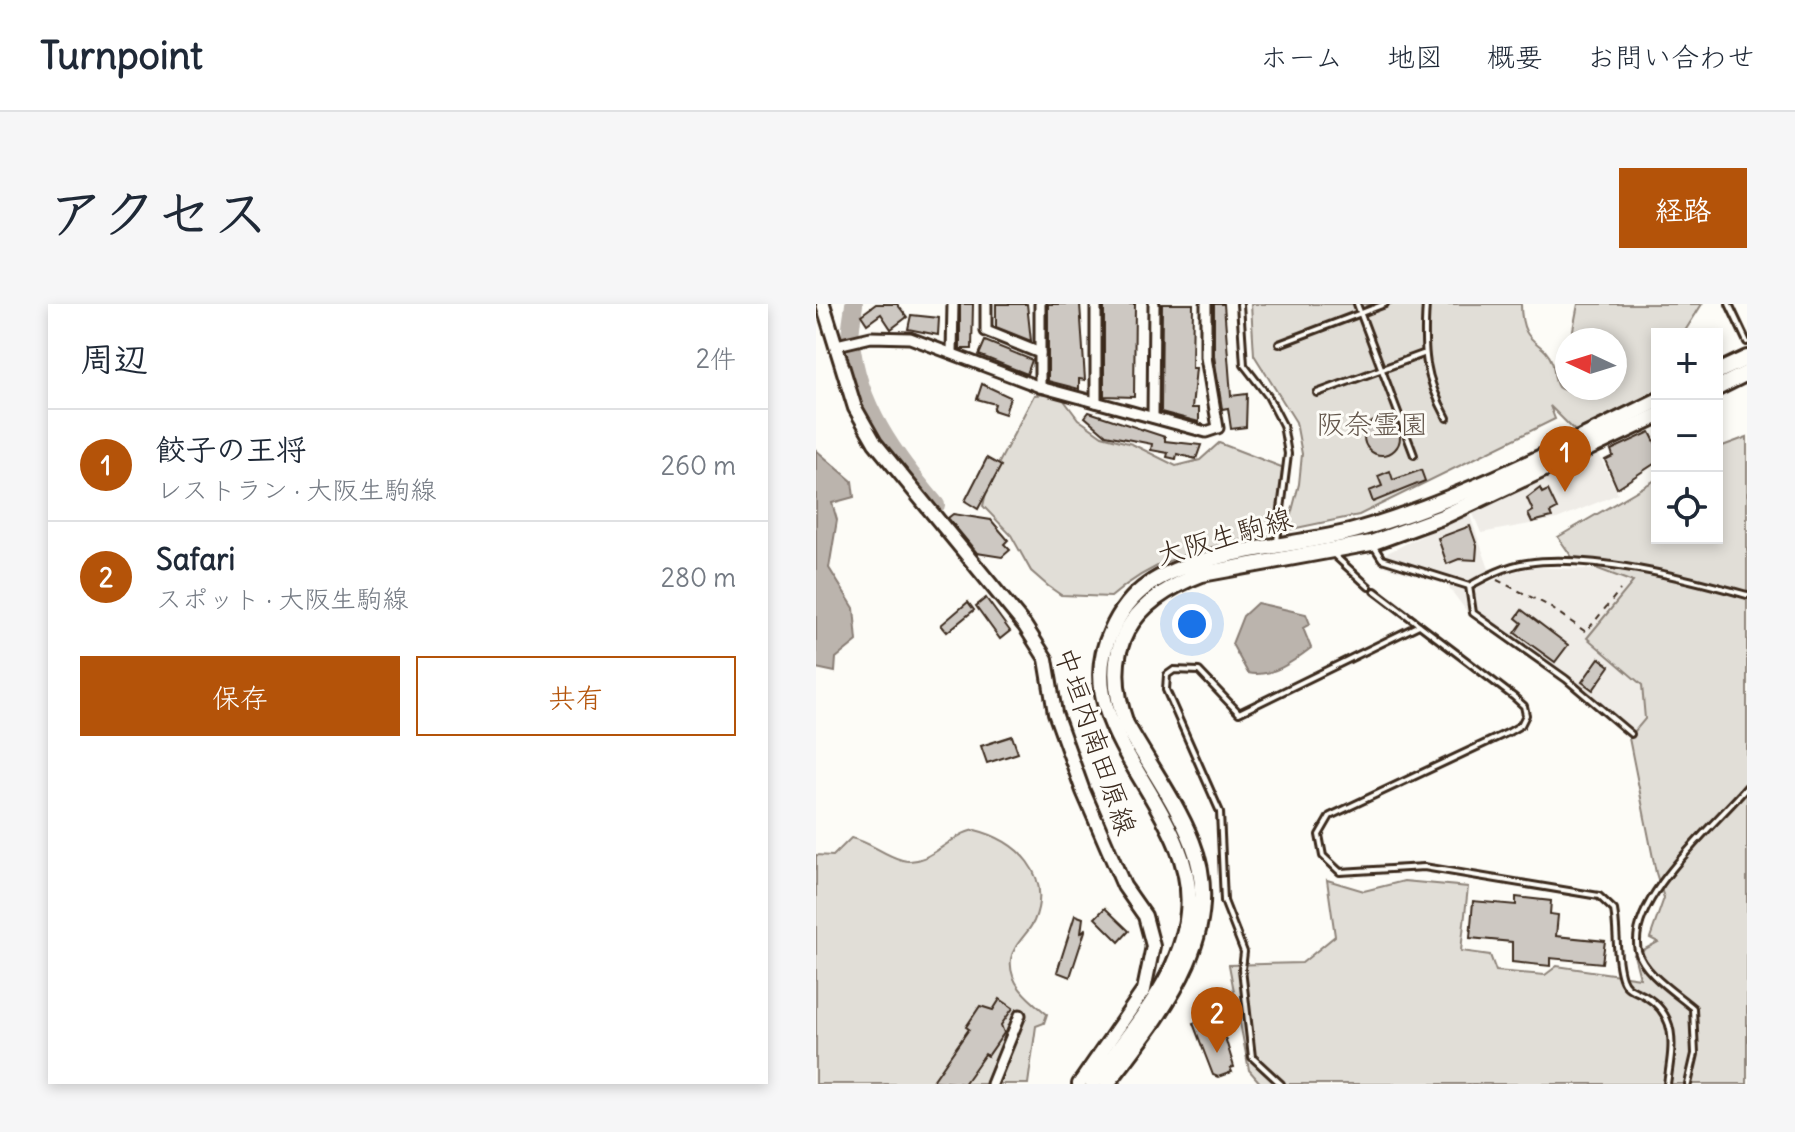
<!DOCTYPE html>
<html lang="ja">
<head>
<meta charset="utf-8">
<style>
	:root { --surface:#fff; --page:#f6f6f7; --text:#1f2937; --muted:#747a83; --line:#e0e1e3; --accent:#b45309 }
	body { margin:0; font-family:Delius,"Klee One",sans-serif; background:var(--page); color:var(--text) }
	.controls { position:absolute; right:24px; top:24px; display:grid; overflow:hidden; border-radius:0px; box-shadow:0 4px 12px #0003 }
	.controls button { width:72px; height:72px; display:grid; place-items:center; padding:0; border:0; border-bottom:2px solid var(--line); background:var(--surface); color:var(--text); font:40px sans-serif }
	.compass { position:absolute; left:739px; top:24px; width:72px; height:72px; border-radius:50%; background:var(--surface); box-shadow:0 4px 12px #0003; rotate:274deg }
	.you { position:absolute; left:376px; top:320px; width:28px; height:28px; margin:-20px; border:6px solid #fff; border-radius:50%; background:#1a73e8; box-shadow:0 0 0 12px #1a73e833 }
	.badge { display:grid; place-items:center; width:52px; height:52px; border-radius:50%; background:var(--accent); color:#fff; font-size:26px; font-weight:700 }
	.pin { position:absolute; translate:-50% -66px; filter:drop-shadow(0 2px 4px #0008) }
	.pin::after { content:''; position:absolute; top:42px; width:28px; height:24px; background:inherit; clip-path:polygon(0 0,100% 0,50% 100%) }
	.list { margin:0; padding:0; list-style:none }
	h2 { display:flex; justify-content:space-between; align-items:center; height:104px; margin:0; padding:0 32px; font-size:34px }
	h2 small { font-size:26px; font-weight:400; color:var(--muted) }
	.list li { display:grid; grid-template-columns:52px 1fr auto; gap:24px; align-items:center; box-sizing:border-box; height:112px; padding:0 32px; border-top:2px solid var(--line) }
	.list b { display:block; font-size:30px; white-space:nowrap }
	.list p { margin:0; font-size:26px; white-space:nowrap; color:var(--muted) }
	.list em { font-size:26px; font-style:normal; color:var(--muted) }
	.actions { display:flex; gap:16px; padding:24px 32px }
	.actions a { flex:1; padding:18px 0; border:2px solid var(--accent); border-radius:0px; text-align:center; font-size:28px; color:var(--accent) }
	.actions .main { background:var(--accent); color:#fff }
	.icon { flex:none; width:44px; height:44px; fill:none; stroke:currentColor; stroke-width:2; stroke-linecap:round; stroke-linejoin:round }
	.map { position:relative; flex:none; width:931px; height:780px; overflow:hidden; border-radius:0px }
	header { display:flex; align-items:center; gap:48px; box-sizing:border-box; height:112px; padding:0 40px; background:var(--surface); border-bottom:2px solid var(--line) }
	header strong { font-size:38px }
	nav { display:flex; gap:44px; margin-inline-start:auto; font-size:28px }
	.intro { display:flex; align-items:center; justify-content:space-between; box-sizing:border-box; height:192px; padding:0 48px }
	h1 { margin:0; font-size:56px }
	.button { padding:20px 36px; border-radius:0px; background:var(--accent); color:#fff; font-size:28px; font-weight:700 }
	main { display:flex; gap:48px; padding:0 48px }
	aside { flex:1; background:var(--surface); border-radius:0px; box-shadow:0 4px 12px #0003 }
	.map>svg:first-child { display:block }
</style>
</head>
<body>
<header>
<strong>Turnpoint</strong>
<nav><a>ホーム</a><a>地図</a><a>概要</a><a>お問い合わせ</a></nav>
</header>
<div class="intro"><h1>アクセス</h1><a class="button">経路</a></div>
<main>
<aside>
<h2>周辺<small>2件</small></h2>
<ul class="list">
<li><span class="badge">1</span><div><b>餃子の王将</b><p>レストラン · 大阪生駒線</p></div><em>260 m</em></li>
<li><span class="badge">2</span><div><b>Safari</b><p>スポット · 大阪生駒線</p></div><em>280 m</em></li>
</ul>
<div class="actions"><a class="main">保存</a><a>共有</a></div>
</aside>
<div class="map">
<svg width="931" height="780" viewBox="0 0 931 780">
	<rect width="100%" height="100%" fill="#fdfcf7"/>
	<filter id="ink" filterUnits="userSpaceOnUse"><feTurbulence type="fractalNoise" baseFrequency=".0125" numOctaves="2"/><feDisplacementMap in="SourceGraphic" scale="16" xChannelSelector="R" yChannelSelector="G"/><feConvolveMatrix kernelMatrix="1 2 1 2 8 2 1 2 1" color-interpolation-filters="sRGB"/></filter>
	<g filter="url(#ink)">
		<g fill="#efece7">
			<polygon points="782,148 802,190 741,215 665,229 656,207"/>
			<polygon points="653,209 673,265 668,277 672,279 692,269 718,263 784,266 825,273 771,334 826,381 829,415 813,434 768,395 655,313 631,281 564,261 569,250"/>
		</g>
		<g fill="#e1ded7" stroke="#8e847a" stroke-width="2">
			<path d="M 435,0 L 705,0 C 705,44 727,34 736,58 C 739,66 737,76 742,83 C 746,87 754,87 760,88 L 767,84 L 799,84 L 799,36 L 755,36 L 762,0 L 886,0 L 867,30 L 841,30 L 841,87 L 759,127 L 734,102 L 739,115 L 543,211 L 471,226 L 483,180 L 486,150 L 480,118 L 438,51 Z"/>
			<path d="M 233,90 L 247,95 L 262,115 L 286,132 L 316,140 L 360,162 L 384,156 L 403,139 L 468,164 L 457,229 C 394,244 345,249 295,293 L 245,291 L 232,282 L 215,267 L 195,231 L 167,202 L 172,180 L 218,91 Z"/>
			<polygon points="931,133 931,780 445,780 433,766 413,661 486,659 519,632 511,576 548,587 588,577 652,583 645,647 674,651 680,667 729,671 741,662 824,674 818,651 842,638 834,634 848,594 840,569 813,434 829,415 826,381 771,334 817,278 758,256 742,233 841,175 841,234 901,234 901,144"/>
			<path d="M 159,526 C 201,536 237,571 218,617 C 212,630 197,641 195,655 C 192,680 214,696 231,710 L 228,719 L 220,722 L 212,780 L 0,780 L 0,551 L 17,552 L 35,534 C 55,538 67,551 86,556 C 114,563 133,530 159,526 Z"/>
		</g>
		<g fill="#bbb4ad" stroke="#887d74" stroke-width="2">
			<polygon points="0,146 36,177 38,193 16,199 21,216 13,264 38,304 41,337 20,354 19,368 0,364"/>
			<path d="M 441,299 L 490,310 L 494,320 L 487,324 L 495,344 C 478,357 456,374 432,369 L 416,340 L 427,312 Z"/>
		</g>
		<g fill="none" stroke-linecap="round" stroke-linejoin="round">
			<path stroke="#bbb4ad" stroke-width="18" d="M 38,0 C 37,12 33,26 35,37 C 41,102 80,154 120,201"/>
		</g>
		<g fill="#cdc8c2" stroke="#3b2a1e" stroke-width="2">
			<polygon points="60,0 81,0 91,13 75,25 65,10 51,20 45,11"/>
			<polygon points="144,0 157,0 156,45 144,45"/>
			<polygon points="180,0 211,0 215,37 180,23"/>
			<polygon points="232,0 264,0 269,76 263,75 263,85 232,77"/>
			<polygon points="288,0 319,0 318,93 288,92"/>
			<polygon points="346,0 377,0 376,64 380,64 376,104 383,104 383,118 345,108"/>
			<polygon points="398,0 408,0 415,92 431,90 430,123 415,125 412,104 406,105 398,52"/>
			<polygon points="95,11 123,14 122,31 92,25"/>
			<polygon points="169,37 216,56 211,70 163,51"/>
			<polygon points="166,80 194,93 189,110 177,106 179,100 161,95"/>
			<polygon points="273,108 349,133 349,137 385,141 380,155 361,150 360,155 351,153 352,149 335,146 336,140 290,131 269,113"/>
			<circle cx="566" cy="133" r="18"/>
			<polygon points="834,128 841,142 841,158 801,184 789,156 797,152 795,146"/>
			<polygon points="171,154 185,162 162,205 149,197"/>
			<polygon points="605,166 609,177 557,198 553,187 566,182 562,172 574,167 577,176"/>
			<polygon points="724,184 726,189 732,186 741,205 734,209 736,213 716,218 712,210 717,207 711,194"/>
			<polygon points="137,210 175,216 192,236 188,240 194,246 186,253 161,249 132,214"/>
			<polygon points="654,222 661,242 660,256 643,255 631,260 622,234"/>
			<polygon points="170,294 194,327 184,335 160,302"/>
			<polygon points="152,298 158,306 131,328 125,321"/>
			<polygon points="706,306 752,341 739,358 699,329 706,319 700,314"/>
			<polygon points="783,354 794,362 777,386 766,378"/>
			<polygon points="196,432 202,449 171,459 165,442"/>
			<polygon points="700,593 735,597 734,610 742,611 740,632 789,637 786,659 734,654 734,662 696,658 696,638 654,634 657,597 700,601"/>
			<polygon points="289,604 313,627 303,638 279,614"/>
			<polygon points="259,611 267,614 265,629 270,624 254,673 241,668"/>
			<polygon points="184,695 197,704 185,721 188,729 172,752 169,750 148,780 117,777 153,725 150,723 164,702 177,706"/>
			<polygon points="402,710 418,763 414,764 416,768 402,773 397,771 377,719"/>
		</g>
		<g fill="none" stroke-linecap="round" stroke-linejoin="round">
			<g stroke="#3b2a1e" stroke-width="10">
				<g id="service">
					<polyline points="424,0 428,61 452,92 467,121 472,150 461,237"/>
					<polyline points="541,0 598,151"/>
					<path d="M 610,0 C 607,46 608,72 631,114"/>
					<polyline points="913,0 931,38"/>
					<polyline points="463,40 569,0"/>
					<polyline points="501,89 607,50"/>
					<path d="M 557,241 L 566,255 L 653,282 C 671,272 690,262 711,259 C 772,249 870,274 931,291"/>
					<polyline points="517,250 553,283"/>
					<polyline points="653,282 657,309 750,375 815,430"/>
					<path d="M 559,287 L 698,393 L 708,402 L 710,411 L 705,421 L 693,428 L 514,512 L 503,531 L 507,552 L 524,568 L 608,563 L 783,592 L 798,606 C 802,627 799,653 806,674 C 810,686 819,686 829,692 C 864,713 856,745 851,780"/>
					<polyline points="465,780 436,753 426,665 428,648 408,597 404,508 350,386 351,371 358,366 383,367 423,409 603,321"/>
					<path d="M 872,780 L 879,750 L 877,704 C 861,690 827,669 822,647 C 810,596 902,518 931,483"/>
				</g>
			</g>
			<g stroke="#3b2a1e" stroke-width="15">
				<g id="minor">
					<polyline points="170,0 170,27 224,49"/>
					<polyline points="21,41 55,33 94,34 224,83 390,128 402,124 390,53 390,0"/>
					<polyline points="136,48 137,0"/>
					<polyline points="224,83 224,0"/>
					<polyline points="280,98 280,0"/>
					<polyline points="337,113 338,0"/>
					<polyline points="176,780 204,711"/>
				</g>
			</g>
			<g stroke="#3b2a1e" stroke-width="18">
				<polyline id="secondary" points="7,0 39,104 59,139 209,322 230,355 239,409 267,487 308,582 329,612 337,642 328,686 263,780"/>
			</g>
			<g stroke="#3b2a1e" stroke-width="20">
				<g id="primary">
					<polyline points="901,68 931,54"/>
					<polyline points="901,84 931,69"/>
					<path d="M 277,780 C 314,726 366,675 372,608 C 383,505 248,426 295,328 C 303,310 316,292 332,281 C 382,245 482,243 541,226 C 646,196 743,144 841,97"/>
					<path d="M 291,780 C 343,711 413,631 376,538 C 360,497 331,458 310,420 C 283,344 314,297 386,270 L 555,239 L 626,213 L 841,112"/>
				</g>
			</g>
			<polyline stroke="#3b2a1e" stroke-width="2" stroke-dasharray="6 6" stroke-linecap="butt" points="681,276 731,301 770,328 804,286"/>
			<use href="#service" stroke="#fdfcf7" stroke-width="4"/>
			<use href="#minor" stroke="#fdfcf7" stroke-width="9"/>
			<use href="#secondary" stroke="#fdfcf7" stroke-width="12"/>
			<use href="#primary" stroke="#fdfcf7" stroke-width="14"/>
		</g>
	</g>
	<g text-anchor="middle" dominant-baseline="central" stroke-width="6" stroke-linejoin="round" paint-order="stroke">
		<g font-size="28" fill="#64574c" stroke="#fdfcf7">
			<text x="556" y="120">阪奈霊園</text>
		</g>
		<g font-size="28" fill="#3b2a1e" stroke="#fdfcf7">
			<text transform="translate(408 232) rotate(-16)">大阪生駒線</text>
			<text transform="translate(280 437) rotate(71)">中垣内南田原線</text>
		</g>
	</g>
</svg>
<div class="controls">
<button>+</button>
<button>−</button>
<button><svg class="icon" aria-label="locate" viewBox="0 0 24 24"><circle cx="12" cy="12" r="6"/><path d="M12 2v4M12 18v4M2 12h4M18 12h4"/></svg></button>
</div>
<svg class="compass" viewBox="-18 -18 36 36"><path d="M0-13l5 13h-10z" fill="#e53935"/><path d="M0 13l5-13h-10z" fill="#747a83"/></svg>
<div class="you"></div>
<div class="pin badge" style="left:749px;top:188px">1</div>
<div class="pin badge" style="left:401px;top:749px">2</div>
</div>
</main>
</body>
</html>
